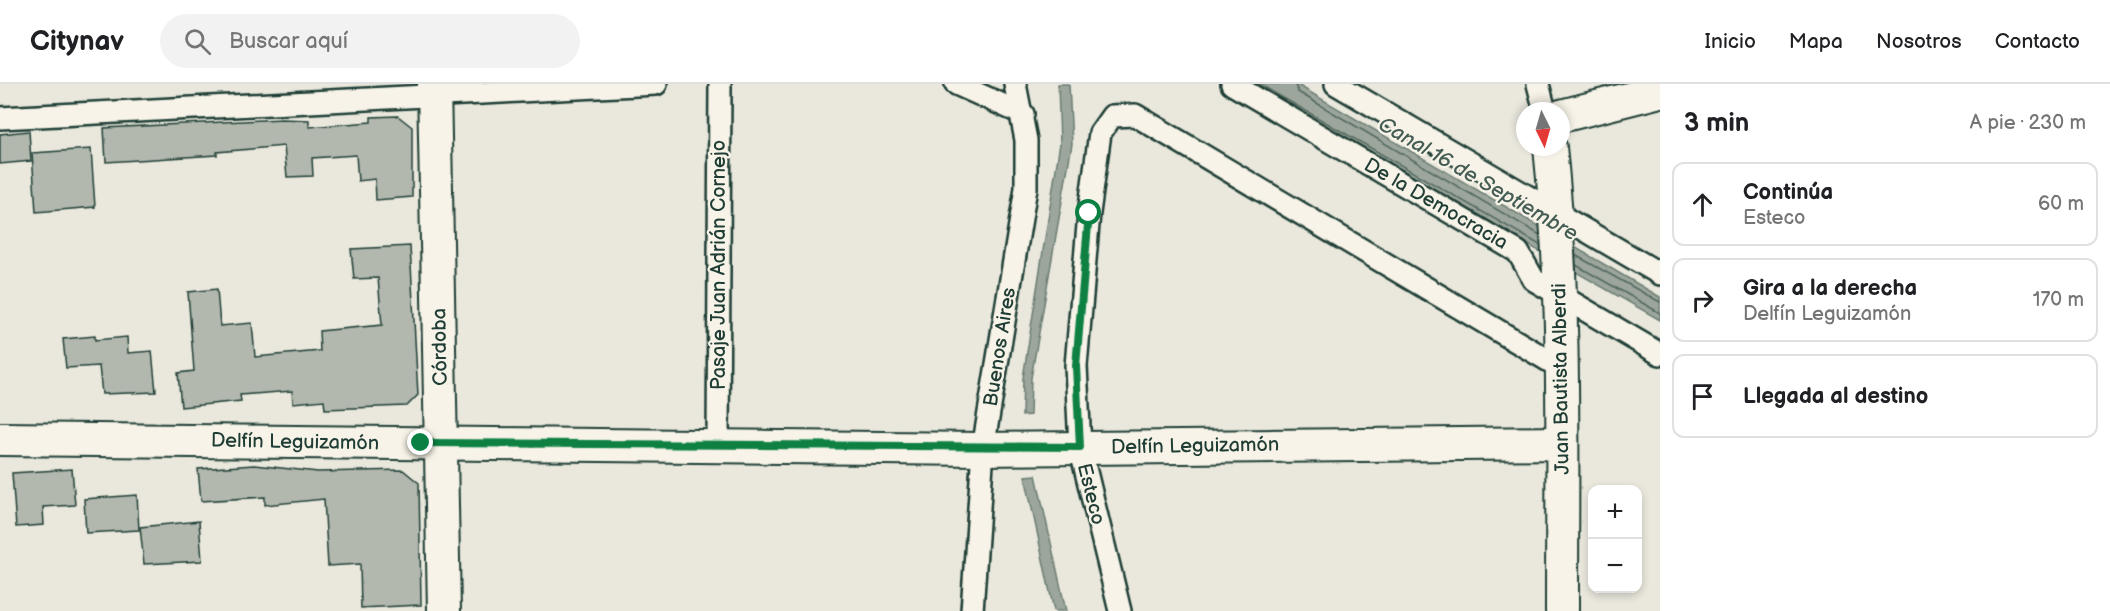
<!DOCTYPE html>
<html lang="es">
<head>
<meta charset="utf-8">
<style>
	:root { --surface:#fff; --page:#f2f2f2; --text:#202124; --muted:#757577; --line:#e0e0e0 }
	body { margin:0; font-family:"Balsamiq Sans",sans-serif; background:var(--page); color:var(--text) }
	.controls { position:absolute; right:18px; bottom:18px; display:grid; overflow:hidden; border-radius:12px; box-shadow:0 3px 9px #0003 }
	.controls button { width:54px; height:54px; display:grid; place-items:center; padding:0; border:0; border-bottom:2px solid var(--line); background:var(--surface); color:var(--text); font:30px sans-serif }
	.compass { position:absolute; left:1516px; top:18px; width:54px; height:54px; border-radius:50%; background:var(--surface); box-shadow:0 3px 9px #0003; rotate:175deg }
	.stop { position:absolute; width:18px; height:18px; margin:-14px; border:4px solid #0b8043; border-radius:50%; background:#fff }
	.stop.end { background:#0b8043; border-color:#fff; box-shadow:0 2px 6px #0008 }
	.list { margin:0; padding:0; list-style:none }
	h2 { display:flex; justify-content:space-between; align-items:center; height:78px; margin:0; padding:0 24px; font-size:26px }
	h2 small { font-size:20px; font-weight:400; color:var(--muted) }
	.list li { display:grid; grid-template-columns:39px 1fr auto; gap:18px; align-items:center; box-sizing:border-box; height:84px; margin:0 12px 12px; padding:0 12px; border:2px solid var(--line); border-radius:12px }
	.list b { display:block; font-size:22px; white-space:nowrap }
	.list p { margin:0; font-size:20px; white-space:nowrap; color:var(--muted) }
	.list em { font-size:20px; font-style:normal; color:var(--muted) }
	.icon { flex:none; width:33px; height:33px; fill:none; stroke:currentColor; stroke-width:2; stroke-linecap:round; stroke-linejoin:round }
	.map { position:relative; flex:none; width:1660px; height:527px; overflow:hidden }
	header { display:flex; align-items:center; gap:36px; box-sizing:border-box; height:84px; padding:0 30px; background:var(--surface); border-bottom:2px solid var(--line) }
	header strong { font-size:28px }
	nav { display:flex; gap:33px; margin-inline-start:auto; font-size:21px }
	.search { width:420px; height:54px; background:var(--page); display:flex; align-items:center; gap:15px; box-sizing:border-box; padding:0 21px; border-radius:33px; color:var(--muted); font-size:22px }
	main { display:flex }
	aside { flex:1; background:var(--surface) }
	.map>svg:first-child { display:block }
</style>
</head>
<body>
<header>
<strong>Citynav</strong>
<div class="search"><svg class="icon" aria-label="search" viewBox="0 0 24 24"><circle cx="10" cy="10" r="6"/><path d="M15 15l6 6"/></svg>Buscar aquí</div>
<nav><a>Inicio</a><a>Mapa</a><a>Nosotros</a><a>Contacto</a></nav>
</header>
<main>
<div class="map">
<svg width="1660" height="527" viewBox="0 0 1660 527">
	<rect width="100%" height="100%" fill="#eae8dd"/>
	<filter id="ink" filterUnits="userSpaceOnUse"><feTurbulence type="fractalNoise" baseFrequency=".0167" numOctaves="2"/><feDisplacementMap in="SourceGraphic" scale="12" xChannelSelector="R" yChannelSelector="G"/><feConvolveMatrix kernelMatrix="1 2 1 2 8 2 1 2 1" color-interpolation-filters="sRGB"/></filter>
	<g filter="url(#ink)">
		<g fill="#9ca69c" stroke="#6a7c72" stroke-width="1.5">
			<polygon points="1058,0 1069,0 1072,60 1031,294 1030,331 1022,332 1023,294 1060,59"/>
			<polygon points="1247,0 1296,0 1660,213 1660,236"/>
			<polygon points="1036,391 1066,527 1054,527 1025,392"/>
		</g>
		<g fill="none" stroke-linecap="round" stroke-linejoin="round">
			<g stroke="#51675e" stroke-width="1.5">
				<polyline points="1259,0 1540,161"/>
				<polyline points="1295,0 1298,8 1540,151"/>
				<polyline points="1575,171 1660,218"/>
				<polyline points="1576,181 1660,229"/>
			</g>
		</g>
		<g fill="#b2b8ae" stroke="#1f3d34" stroke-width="1.5">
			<polygon points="398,32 412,43 412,113 376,116 375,95 358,97 356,71 312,74 313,92 287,93 284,62 217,68 217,71 106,78 104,44 282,35 309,36 309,43 371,38 371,33"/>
			<polygon points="29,47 31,77 0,80 0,50"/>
			<polygon points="91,65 95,123 36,128 32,69"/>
			<polygon points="410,162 418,311 407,322 325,325 324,316 293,319 292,307 240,311 241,317 181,323 178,289 194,287 188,208 217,205 220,242 252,239 255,273 320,267 319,247 382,241 378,194 354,195 351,165"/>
			<polygon points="95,252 95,256 127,253 128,269 152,267 156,308 102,310 99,282 66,284 63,255"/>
			<polygon points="254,381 318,388 403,386 419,399 421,521 361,524 360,480 328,482 324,415 265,421 265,413 201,417 198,385"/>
			<polygon points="72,385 75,421 43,423 44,441 16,443 12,389"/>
			<polygon points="137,411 139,446 86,449 84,415"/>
			<polygon points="199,437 202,477 144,480 140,443"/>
		</g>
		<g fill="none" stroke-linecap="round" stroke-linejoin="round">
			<g stroke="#1f3d34" stroke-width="26">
				<g id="street">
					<polyline points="956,0 1023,30"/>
					<polyline points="1232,0 1518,168 1534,196 1660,270"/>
					<polyline points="1336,0 1660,190"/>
					<polyline points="1538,0 1545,27"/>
					<polyline points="0,34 656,0"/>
					<polyline points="718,361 720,0"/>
					<polyline points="972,527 983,365 1026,104 1026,56 1015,0"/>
					<polyline points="1120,527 1080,363 1076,282 1089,129 1100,49 1112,32 1135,31 1561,284"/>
				</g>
			</g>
			<g stroke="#1f3d34" stroke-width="36">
				<g id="secondary">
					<polyline points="434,0 444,527"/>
					<polyline points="1561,32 1660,7"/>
					<path d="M 1550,63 C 1566,217 1562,372 1562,527"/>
					<polyline points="0,355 983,365 1562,359"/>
				</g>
			</g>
			<use href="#street" stroke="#f7f3e8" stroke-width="21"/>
			<use href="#secondary" stroke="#f7f3e8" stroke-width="32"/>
		</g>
	</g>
	<g fill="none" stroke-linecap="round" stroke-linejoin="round" filter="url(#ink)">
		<polyline stroke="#0b8043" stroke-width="8" points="421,359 1080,363 1076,282 1089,129"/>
	</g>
	<g text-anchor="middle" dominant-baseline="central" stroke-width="4.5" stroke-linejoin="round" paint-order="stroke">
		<g font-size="20" fill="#1f3d34" stroke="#f7f3e8">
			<text transform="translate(1436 120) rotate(30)">De la Democracia</text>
			<text transform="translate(719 181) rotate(-90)">Pasaje Juan Adrián Cornejo</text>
			<text transform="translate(440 263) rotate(-91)">Córdoba</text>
			<text transform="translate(1000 263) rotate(-81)">Buenos Aires</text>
			<text transform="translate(1561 295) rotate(-91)">Juan Bautista Alberdi</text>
			<text transform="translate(295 358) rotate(1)">Delfín Leguizamón</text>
			<text transform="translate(1195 362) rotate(-1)">Delfín Leguizamón</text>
			<text transform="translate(1091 410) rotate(76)">Esteco</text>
		</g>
		<g font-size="21" font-style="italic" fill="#445c53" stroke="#f7f3e8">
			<text transform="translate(1478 95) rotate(30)">Canal 16 de Septiembre</text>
		</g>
	</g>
</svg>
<div class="controls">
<button>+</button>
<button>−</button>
</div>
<svg class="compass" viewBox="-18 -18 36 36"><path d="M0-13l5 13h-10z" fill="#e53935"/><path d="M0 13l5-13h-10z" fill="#757577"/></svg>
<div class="stop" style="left:1089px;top:129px"></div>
<div class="stop end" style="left:421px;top:359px"></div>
</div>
<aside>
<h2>3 min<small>A pie · 230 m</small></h2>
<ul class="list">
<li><svg class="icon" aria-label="ahead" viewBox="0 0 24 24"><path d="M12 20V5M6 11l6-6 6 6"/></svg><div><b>Continúa</b><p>Esteco</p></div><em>60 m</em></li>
<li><svg class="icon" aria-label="right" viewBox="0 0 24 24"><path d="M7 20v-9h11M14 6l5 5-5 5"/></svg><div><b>Gira a la derecha</b><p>Delfín Leguizamón</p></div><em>170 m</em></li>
<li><svg class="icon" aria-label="arrive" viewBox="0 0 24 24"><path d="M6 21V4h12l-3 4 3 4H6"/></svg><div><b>Llegada al destino</b></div></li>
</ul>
</aside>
</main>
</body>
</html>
